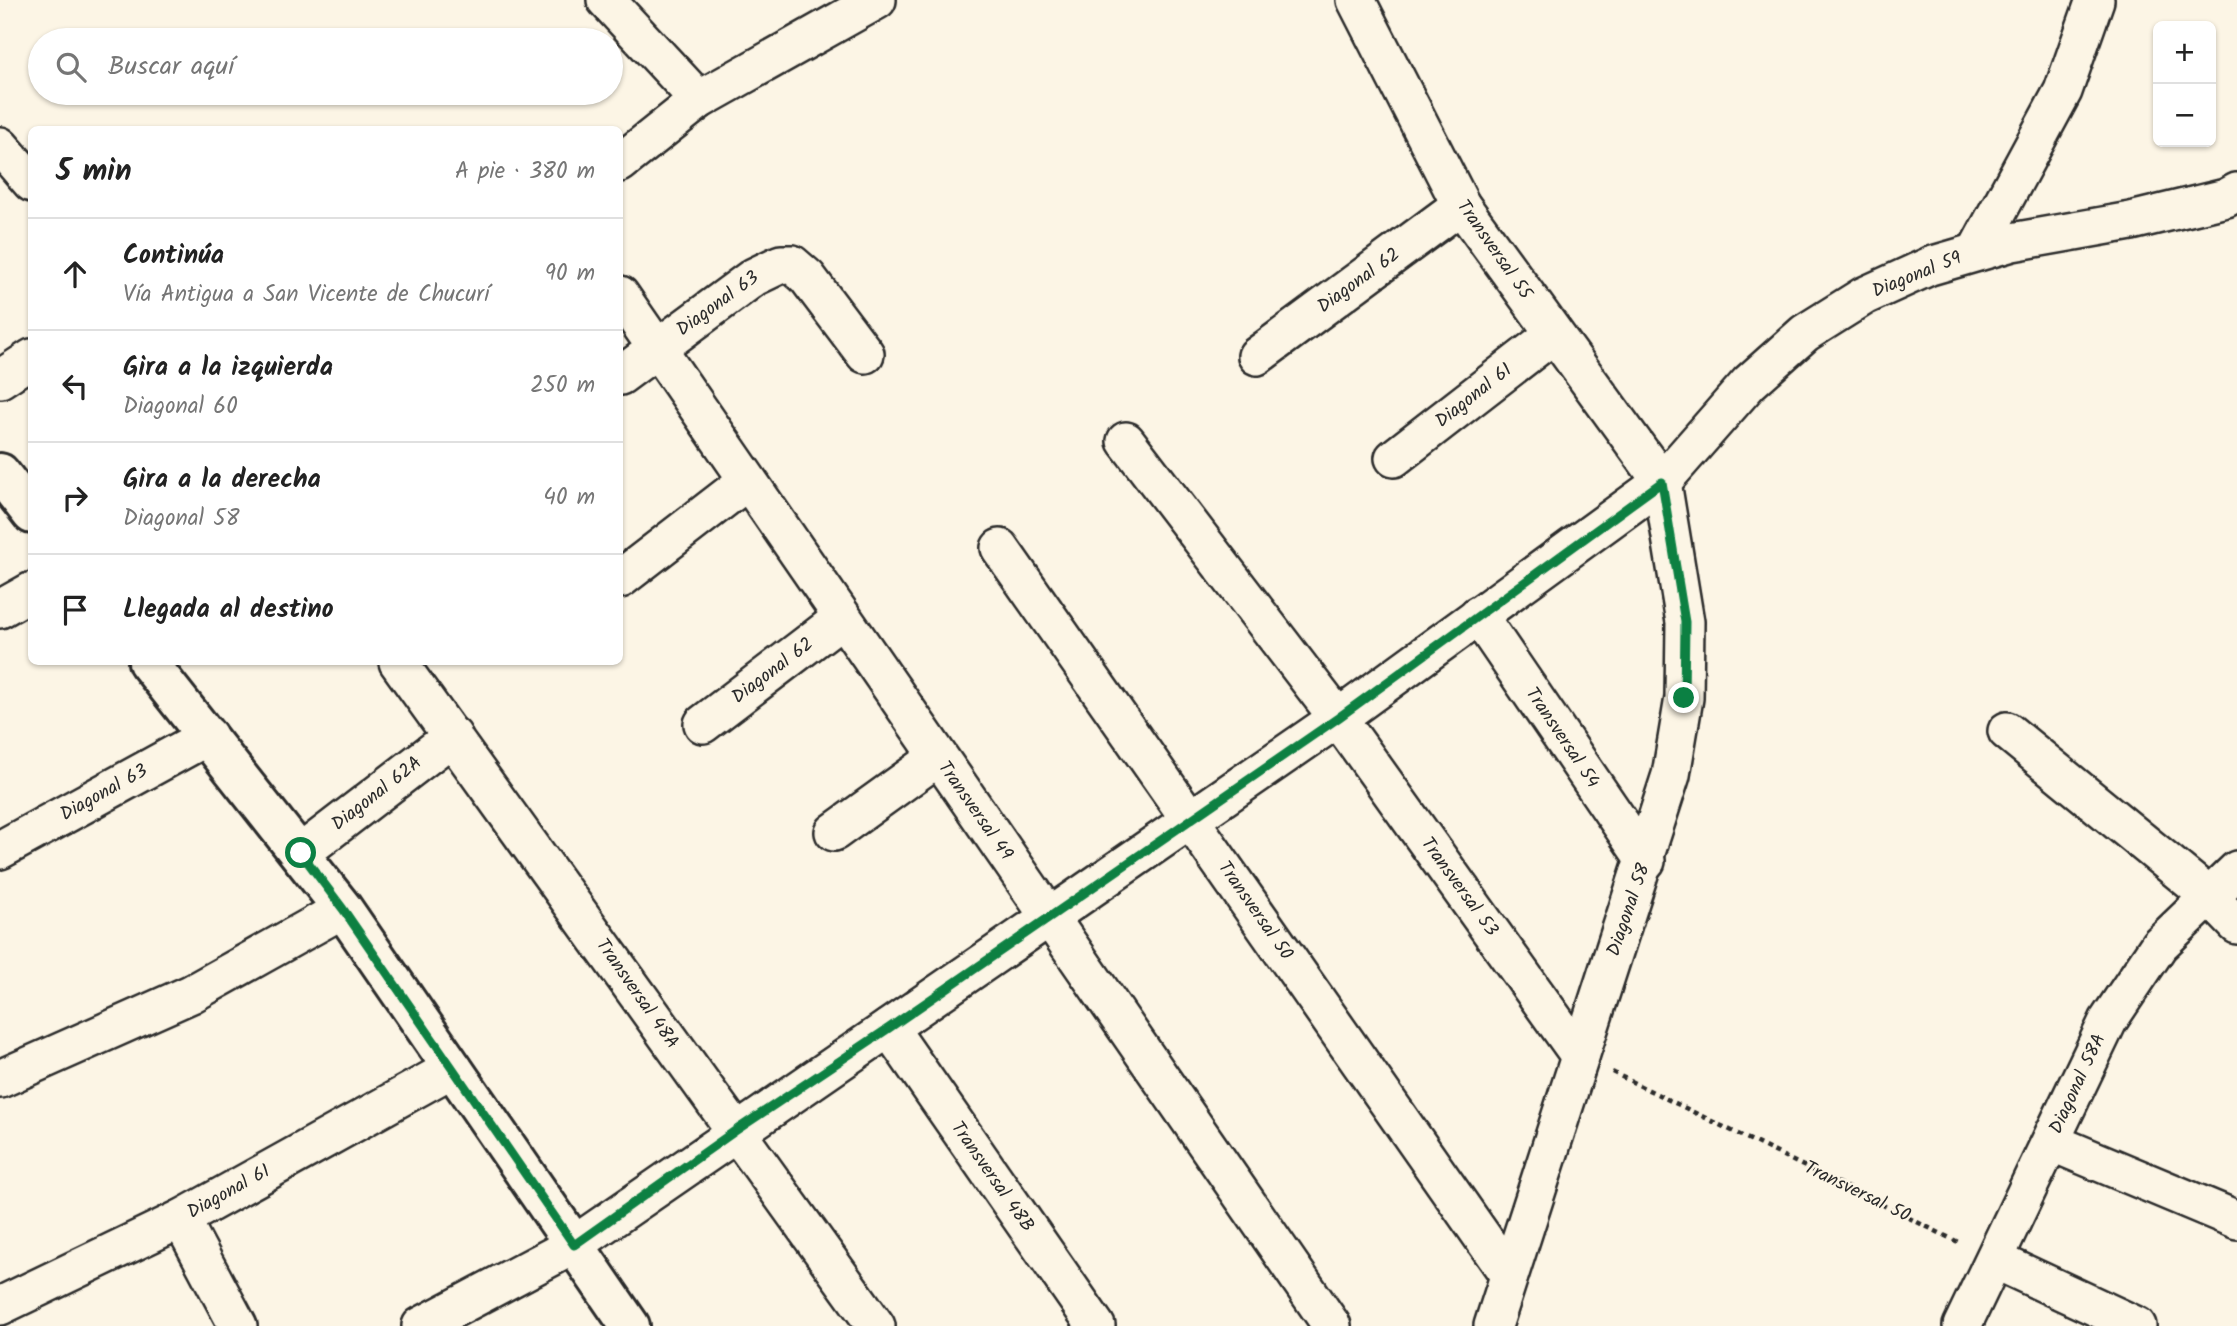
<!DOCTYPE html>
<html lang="es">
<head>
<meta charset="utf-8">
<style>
	:root { --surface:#fff; --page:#f2f2f2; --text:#222; --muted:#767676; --line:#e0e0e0 }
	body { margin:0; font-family:Kalam,sans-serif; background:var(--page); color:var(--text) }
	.controls { position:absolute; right:21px; top:21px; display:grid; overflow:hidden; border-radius:10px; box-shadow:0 2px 5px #0004 }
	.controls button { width:63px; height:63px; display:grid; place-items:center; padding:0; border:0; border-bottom:2px solid var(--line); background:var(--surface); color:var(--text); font:35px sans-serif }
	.stop { position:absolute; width:21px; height:21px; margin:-16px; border:5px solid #0b8043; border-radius:50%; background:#fff }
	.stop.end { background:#0b8043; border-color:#fff; box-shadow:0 2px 7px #0008 }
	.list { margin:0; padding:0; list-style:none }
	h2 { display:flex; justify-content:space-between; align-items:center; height:91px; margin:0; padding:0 28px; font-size:30px }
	h2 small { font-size:23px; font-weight:400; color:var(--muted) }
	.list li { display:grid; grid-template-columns:46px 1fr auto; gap:21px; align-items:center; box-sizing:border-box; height:112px; padding:0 28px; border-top:2px solid var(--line) }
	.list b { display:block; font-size:26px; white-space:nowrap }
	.list p { margin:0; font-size:23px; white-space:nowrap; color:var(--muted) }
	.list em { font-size:23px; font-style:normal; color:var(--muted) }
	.icon { flex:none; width:38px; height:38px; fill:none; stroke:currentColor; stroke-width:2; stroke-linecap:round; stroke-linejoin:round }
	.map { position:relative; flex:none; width:2237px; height:1326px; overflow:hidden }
	.search { position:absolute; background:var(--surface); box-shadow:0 2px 5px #0004; left:28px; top:28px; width:595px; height:77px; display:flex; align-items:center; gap:18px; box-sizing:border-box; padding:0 24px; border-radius:38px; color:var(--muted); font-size:26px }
	.panel { position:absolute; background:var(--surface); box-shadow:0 2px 5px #0004; left:28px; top:126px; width:595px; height:539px; border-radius:10px }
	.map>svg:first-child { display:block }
</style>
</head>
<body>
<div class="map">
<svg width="2237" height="1326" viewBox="0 0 2237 1326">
	<rect width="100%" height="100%" fill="#fcf5e5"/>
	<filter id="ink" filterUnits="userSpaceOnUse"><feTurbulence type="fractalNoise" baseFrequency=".0143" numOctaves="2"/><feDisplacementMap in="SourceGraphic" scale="14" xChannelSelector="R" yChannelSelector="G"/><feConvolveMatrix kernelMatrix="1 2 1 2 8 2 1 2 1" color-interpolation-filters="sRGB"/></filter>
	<g filter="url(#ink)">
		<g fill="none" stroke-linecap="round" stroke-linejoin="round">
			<g stroke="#2b2b2b" stroke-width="42">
				<g id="minor">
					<polyline points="606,0 699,100"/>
					<polyline points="1356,0 1461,205 1662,482 1685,622 1684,698 1671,775 1493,1326"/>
					<polyline points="0,146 32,183"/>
					<polyline points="620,163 699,100 877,0"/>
					<polyline points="1976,252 2063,91 2095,0"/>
					<polyline points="620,295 1332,1326"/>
					<polyline points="1257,356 1461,205"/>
					<polyline points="620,376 754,277 781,264 792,264 807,277 865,354"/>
					<polyline points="0,379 32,358"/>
					<polyline points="1126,441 1338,718 1580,1056"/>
					<polyline points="1394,458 1554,334"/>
					<polyline points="1000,548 1509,1275"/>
					<polyline points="620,579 747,481"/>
					<polyline points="0,609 32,591"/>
					<polyline points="1478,615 1646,861"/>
					<polyline points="398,662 876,1326"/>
					<polyline points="703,724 842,618"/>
					<polyline points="2007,731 2209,896 2237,925"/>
					<polyline points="834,832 938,757"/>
					<polyline points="0,850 208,736"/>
					<polyline points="301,853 453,736"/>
					<polyline points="889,1028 1096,1326"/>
					<polyline points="0,1079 191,994 343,909"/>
					<polyline points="2051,1142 2237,1220"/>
					<polyline points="181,1219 238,1326"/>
					<polyline points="1995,1260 2137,1326"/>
					<polyline points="0,1306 181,1219 453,1068"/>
					<polyline points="421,1326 574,1245 1338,718 1662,482 1749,383 1805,333 1864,296 1930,266 2012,242 2131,221 2226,198 2237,192"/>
					<polyline points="1962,1326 2108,1021 2159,945 2237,870"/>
				</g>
			</g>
			<g stroke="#2b2b2b" stroke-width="44">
				<g id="major">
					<polyline points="0,473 32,514"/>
					<polyline points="148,662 343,909 630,1326"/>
				</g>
			</g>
			<polyline stroke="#2b2b2b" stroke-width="4.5" stroke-dasharray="5 5" stroke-linecap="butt" points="1612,1072 1962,1244"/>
			<use href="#minor" stroke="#fcf5e5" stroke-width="37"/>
			<use href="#major" stroke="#fcf5e5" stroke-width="38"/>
		</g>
	</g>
	<g fill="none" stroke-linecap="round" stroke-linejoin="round" filter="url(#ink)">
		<polyline stroke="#0b8043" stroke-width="9" points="301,853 343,909 574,1245 735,1131 889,1028 1338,718 1662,482 1685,622 1684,698"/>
	</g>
	<g text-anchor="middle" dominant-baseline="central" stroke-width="5" stroke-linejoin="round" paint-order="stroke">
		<g font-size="19" fill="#2b2b2b" stroke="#fcf5e5">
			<text transform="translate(1494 250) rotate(55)">Transversal 55</text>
			<text transform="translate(1917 275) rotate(-22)">Diagonal 59</text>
			<text transform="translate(1359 281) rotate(-36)">Diagonal 62</text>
			<text transform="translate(718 304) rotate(-36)">Diagonal 63</text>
			<text transform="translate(1474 396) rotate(-38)">Diagonal 61</text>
			<text transform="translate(773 671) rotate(-37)">Diagonal 62</text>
			<text transform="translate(1562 738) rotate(56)">Transversal 54</text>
			<text transform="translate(104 793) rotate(-29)">Diagonal 63</text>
			<text transform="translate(377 794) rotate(-38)">Diagonal 62A</text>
			<text transform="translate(975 811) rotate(55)">Transversal 49</text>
			<text transform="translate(1459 887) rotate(54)">Transversal 53</text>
			<text transform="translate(1629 910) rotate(-71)">Diagonal 58</text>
			<text transform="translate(1255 911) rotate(55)">Transversal 50</text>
			<text transform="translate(637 994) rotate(55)">Transversal 48A</text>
			<text transform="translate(2078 1084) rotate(-65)">Diagonal 58A</text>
			<text transform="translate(992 1177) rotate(55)">Transversal 48B</text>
			<text transform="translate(229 1192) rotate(-29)">Diagonal 61</text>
			<text transform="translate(1857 1192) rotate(26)">Transversal 50</text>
		</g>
	</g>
</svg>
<div class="controls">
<button>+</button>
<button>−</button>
</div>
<div class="stop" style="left:301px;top:853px"></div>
<div class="stop end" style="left:1684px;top:698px"></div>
<div class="search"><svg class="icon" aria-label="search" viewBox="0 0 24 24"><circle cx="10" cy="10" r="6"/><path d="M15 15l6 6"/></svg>Buscar aquí</div>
<section class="panel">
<h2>5 min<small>A pie · 380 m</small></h2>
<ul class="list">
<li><svg class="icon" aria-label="ahead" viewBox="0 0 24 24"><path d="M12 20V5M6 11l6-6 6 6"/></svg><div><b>Continúa</b><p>Vía Antigua a San Vicente de Chucurí</p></div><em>90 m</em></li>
<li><svg class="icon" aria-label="left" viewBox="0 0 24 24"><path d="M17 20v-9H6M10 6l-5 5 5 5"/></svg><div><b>Gira a la izquierda</b><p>Diagonal 60</p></div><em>250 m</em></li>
<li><svg class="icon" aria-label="right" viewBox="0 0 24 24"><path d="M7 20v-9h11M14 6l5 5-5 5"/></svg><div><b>Gira a la derecha</b><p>Diagonal 58</p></div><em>40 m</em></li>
<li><svg class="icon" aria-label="arrive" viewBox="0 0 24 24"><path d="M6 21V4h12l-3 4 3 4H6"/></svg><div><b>Llegada al destino</b></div></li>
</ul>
</section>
</div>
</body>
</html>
